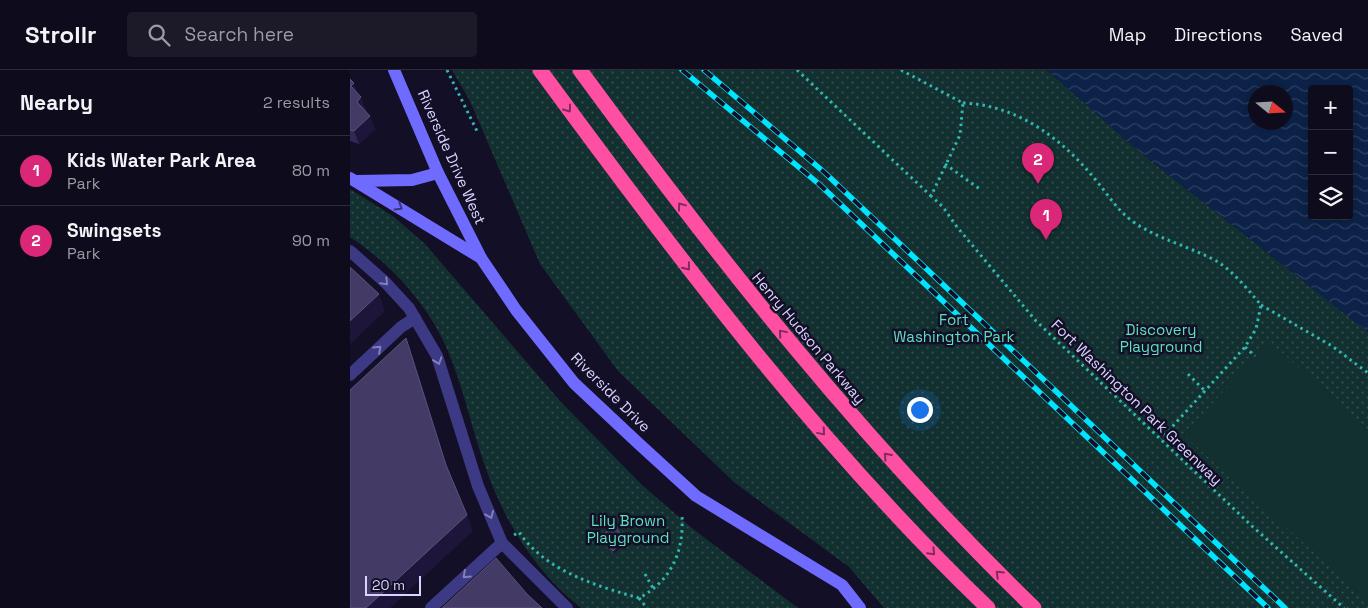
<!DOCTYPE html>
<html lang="en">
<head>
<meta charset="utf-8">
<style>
	:root { --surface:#0e0b1c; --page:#1c1929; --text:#f1f3f6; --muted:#9b9ba3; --line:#2e2b3b; --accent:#db2777 }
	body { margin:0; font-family:"Space Grotesk",sans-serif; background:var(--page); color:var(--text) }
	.controls { position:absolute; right:15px; top:15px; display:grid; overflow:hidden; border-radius:5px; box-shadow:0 2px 12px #0003 }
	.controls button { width:45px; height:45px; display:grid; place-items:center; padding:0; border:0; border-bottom:1px solid var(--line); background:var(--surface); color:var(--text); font:25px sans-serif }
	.compass { position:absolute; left:898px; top:15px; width:45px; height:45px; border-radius:50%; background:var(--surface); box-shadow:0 2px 12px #0003; rotate:108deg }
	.scale { position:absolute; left:15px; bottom:12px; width:56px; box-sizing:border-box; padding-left:5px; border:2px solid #d9d4ff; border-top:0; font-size:14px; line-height:18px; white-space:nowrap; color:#d9d4ff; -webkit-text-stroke:4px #130f26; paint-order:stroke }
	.you { position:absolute; left:569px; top:339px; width:18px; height:18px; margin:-12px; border:4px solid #fff; border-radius:50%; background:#1a73e8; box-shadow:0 0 0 8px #1a73e833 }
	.badge { display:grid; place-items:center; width:32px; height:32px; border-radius:50%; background:var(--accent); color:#fff; font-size:16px; font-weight:700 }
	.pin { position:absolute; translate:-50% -41px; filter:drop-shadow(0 1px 2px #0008) }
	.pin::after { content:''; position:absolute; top:26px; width:18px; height:15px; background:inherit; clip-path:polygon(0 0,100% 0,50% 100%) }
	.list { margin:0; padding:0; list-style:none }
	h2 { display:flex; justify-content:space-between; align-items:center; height:65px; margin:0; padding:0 20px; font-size:21px }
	h2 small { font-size:16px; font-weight:400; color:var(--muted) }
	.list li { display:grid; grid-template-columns:32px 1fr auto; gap:15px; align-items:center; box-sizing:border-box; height:70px; padding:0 20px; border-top:1px solid var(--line) }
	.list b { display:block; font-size:19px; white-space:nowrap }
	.list p { margin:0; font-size:16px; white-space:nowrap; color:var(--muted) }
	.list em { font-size:16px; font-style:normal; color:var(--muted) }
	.icon { flex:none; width:28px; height:28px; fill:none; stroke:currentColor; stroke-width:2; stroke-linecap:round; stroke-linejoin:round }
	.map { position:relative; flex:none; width:1018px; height:538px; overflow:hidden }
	header { display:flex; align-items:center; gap:30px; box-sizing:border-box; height:70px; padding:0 25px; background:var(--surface); border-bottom:1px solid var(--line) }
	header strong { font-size:24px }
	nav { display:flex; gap:28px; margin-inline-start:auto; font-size:18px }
	.search { width:350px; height:45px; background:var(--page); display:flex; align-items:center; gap:12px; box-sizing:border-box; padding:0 18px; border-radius:5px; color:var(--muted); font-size:19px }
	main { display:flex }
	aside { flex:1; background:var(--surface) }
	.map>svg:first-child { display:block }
</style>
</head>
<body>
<header>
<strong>Strollr</strong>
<div class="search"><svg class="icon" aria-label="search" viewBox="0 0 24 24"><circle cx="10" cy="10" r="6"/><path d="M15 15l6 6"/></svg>Search here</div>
<nav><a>Map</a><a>Directions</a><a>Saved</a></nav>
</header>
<main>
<aside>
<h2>Nearby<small>2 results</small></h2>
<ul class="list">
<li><span class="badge">1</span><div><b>Kids Water Park Area</b><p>Park</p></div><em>80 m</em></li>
<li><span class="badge">2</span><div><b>Swingsets</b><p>Park</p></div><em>90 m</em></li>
</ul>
</aside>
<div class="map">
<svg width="1018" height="538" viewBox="0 0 1018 538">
	<defs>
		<pattern id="grass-dots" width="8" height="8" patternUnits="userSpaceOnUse" patternTransform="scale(1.25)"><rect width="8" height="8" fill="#12302f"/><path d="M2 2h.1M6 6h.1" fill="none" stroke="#344d4e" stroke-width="1.8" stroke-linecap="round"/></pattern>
		<pattern id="water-waves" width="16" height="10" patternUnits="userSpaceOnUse" patternTransform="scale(1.25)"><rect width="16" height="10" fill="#0c2248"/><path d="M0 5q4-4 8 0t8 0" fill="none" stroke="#2f4163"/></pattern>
	</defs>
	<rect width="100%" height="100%" fill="#130f26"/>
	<g fill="url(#grass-dots)">
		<polygon points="102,0 697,0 791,83 1018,262 1018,538 534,538 499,497 385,413 268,301 190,194 120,31"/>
		<path d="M 0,119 L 43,146 L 75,174 L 210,331 L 292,415 L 343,459 L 448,538 L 231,538 C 179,497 148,440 129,378 C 117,340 109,302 91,266 C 70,226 38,192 0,167 Z"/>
	</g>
	<polygon fill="#12302f" points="919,271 1018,360 1018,531 834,365"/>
	<path fill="url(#water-waves)" fill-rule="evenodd" d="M 697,0 L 1018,0 L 1018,262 L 791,83 ZM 962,19 L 999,19 L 999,146 L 962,146 ZM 906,22 L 936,22 L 936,52 L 906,52 Z"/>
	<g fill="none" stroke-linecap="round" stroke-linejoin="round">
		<g stroke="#2fb8b0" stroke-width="3" stroke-dasharray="2.5 4" stroke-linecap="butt">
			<polyline points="97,0 127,61"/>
			<polyline points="447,0 581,126"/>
			<polyline points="551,0 613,33 610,65 581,126 593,137 607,157 686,251 903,457 994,538"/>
			<path d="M 613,33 C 667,35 711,68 744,108 C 758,124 767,141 785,153 C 810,170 842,177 868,192 C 885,203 898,220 911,235 L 906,259 L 895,277 L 811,369"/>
			<polyline points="595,94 631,120"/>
			<polyline points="911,235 982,276 1018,303"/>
			<polyline points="895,277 905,286"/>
			<polyline points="838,304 855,321"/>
			<path d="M 164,465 L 169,462 C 195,501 247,516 289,528 C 321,511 334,482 332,446"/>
			<polyline points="295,504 304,520"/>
			<polyline points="289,528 297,538"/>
		</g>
		<g stroke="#3d3a85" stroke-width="12">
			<polyline points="0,181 35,212 59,238 87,286 128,416 152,473 217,538"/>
			<polyline points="0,305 51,257 65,248"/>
			<polyline points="81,538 152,473"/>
		</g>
		<g stroke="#6f6bff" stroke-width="12">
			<polyline points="44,0 88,103 131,188"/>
			<polyline points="0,108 131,188 166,240 224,313 288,373 346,426 492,515 510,538"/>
			<polyline points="7,111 62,110 88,103"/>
		</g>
		<g stroke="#ff4fa3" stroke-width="15">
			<path d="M 190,0 C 328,188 469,376 638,538"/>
			<path d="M 230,0 C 369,190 515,374 684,538"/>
		</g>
		<g stroke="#00e5ff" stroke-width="5.5">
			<g id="rail">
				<polyline points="332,0 469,114 918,538"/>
				<polyline points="354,0 474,102 935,538"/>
			</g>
		</g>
		<use href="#rail" stroke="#130f26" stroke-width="4" stroke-dasharray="11" stroke-linecap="butt"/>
	</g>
	<g fill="#312854">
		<polygon points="0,9 16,40 15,41 25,59 9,74 0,71"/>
		<polygon points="250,468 277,472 264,484 251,471"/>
	</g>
	<g fill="#1d163a">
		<polygon points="4,13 9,26 1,16"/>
		<polygon points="11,27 16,40 11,44 7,32"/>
		<polygon points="20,46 25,59 9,74 4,61"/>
		<polygon points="29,224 35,241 0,274 0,251"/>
		<polygon points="56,268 62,285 102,412 96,395"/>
		<polygon points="117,445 123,461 40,538 16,538"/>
		<polygon points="275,468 277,472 264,484 263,481"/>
	</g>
	<g fill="#433a66" stroke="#5a527e">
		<polygon points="0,9 4,13 1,16 11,27 7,32 20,46 4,61 0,60"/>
		<polygon points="0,197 29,224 0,251"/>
		<polygon points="56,268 96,395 117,445 16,538 0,538 0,320"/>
		<polygon points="263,455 275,468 263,481 250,468"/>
		<polygon points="146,488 177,524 192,538 92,538"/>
	</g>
	<defs><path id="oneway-chevron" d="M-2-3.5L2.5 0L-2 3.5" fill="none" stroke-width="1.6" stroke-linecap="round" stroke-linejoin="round" transform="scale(1.25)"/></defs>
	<g stroke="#7d2c5e">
		<use href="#oneway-chevron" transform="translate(218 39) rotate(54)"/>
		<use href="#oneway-chevron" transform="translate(331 136) rotate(-127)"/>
		<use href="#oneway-chevron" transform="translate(337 197) rotate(52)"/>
		<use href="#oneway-chevron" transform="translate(432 263) rotate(-130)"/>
		<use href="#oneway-chevron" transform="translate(472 362) rotate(50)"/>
		<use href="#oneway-chevron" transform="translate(537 386) rotate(-132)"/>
		<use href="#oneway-chevron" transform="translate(582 482) rotate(46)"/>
		<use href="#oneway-chevron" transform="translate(649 504) rotate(-136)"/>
	</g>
	<use stroke="#38347d" href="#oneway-chevron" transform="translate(49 137) rotate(32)"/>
	<g stroke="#837fbc">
		<use href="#oneway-chevron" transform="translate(35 212) rotate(45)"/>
		<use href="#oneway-chevron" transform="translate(28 279) rotate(-43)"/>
		<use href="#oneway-chevron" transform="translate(88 291) rotate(71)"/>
		<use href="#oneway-chevron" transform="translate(140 445) rotate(67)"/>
		<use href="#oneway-chevron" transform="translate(116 505) rotate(137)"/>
	</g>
	<g text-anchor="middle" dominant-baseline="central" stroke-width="5" stroke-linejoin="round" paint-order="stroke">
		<g font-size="15" fill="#d9d4ff" stroke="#130f26">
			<text transform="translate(102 87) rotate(66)">Riverside Drive West</text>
			<text transform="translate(459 268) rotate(50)">Henry Hudson Parkway</text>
			<text transform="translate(261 322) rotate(45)">Riverside Drive</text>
			<text transform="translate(787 332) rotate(44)">Fort Washington Park Greenway</text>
		</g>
		<g font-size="15" fill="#5fe0c0" stroke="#130f26">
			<text x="604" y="249">Fort<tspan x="604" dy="17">Washington Park</tspan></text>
			<text x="811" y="259">Discovery<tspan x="811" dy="17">Playground</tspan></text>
			<text x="278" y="450">Lily Brown<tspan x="278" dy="17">Playground</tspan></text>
		</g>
	</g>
</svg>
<div class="controls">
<button>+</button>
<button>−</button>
<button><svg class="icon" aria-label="layers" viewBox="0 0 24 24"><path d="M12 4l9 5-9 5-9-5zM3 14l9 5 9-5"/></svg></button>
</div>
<svg class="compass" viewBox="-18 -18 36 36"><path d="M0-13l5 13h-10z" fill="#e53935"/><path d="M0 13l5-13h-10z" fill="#9b9ba3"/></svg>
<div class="scale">20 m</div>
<div class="you"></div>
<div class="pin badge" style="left:696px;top:170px">1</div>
<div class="pin badge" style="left:688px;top:114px">2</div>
</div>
</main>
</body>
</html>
